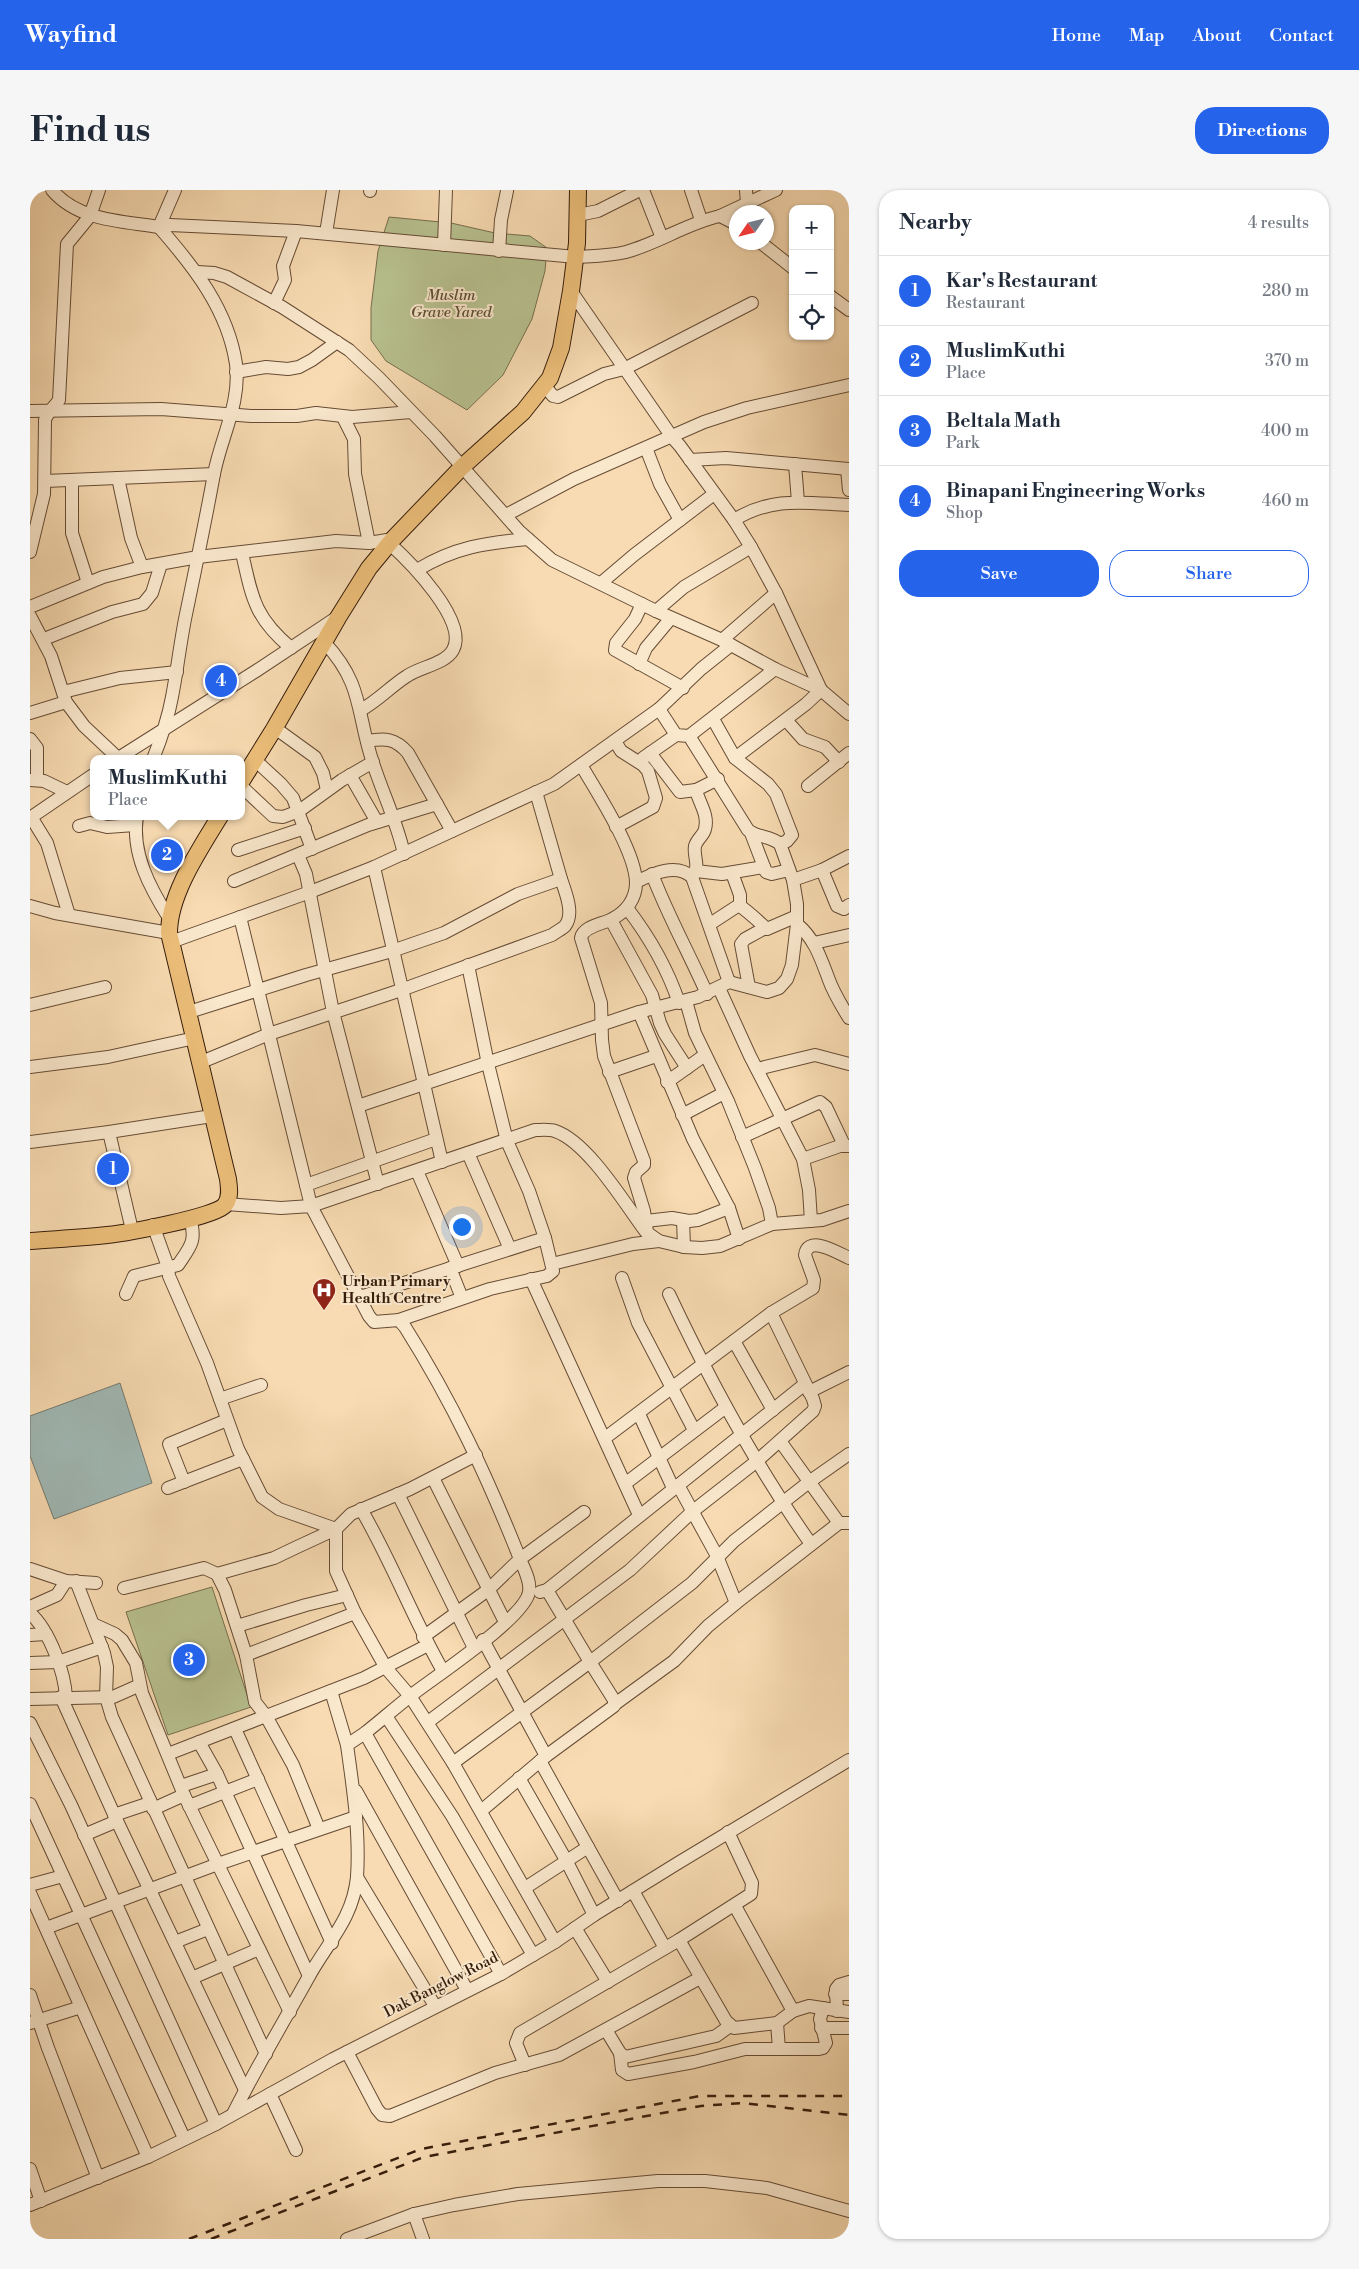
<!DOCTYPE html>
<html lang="en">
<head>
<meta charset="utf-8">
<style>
	:root { --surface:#fff; --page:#f6f6f7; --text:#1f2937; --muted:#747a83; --line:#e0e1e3; --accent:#2563eb }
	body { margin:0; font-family:"Libre Bodoni",serif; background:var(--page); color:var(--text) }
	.controls { position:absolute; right:15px; top:15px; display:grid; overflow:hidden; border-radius:10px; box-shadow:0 1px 4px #0004 }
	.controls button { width:45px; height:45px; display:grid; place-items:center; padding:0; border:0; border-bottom:1px solid var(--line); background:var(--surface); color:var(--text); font:25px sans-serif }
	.compass { position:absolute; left:699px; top:15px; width:45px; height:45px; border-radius:50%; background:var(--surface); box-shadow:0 1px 4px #0004; rotate:235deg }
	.you { position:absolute; left:431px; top:1036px; width:18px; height:18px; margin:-12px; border:4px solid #fff; border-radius:50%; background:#1a73e8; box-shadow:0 0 0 8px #1a73e833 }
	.badge { display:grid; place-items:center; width:32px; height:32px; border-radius:50%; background:var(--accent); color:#fff; font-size:16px; font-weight:700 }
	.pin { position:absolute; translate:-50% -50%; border:2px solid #fff; box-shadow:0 1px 5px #0006 }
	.popup { position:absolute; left:60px; top:565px; width:155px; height:65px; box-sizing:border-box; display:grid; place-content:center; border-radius:10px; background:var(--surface); filter:drop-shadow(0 1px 4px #0005); font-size:16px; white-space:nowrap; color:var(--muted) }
	.popup b { font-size:19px; color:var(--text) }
	.popup::after { content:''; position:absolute; left:50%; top:100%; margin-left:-10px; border:10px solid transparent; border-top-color:var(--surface) }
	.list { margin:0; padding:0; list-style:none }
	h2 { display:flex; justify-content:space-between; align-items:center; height:65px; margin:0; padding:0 20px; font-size:21px }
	h2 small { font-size:16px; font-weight:400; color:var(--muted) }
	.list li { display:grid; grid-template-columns:32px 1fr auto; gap:15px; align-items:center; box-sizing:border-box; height:70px; padding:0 20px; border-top:1px solid var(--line) }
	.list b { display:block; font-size:19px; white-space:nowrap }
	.list p { margin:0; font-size:16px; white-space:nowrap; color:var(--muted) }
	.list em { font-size:16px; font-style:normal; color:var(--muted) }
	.actions { display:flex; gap:10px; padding:15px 20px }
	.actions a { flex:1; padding:11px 0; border:1px solid var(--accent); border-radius:20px; text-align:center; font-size:18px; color:var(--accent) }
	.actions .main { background:var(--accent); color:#fff }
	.icon { flex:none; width:28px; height:28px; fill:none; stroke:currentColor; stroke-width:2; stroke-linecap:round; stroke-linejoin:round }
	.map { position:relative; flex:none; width:819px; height:2049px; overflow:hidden; border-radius:20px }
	header { display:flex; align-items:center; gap:30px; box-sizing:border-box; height:70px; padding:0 25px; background:var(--accent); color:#fff }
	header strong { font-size:24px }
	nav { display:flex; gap:28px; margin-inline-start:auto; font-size:18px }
	.intro { display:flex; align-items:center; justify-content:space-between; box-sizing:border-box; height:120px; padding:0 30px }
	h1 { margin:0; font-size:35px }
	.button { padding:12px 22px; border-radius:20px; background:var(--accent); color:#fff; font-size:18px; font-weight:700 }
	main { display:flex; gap:30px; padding:0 30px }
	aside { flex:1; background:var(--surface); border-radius:20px; box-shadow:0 1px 4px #0004 }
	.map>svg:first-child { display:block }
</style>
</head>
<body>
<header>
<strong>Wayfind</strong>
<nav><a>Home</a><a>Map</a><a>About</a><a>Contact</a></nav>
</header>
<div class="intro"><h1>Find us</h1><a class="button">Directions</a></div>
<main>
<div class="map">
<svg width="819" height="2049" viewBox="0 0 819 2049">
	<rect width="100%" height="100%" fill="#f8dbb2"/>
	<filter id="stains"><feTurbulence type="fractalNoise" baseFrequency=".004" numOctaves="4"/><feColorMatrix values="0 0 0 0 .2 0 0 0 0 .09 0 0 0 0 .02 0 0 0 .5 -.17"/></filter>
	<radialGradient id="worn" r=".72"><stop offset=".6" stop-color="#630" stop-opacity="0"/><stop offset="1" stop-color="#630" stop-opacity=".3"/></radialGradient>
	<g fill="#b8c190" stroke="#766e4e">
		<polygon points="359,27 421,33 465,43 500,46 517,58 515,81 502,129 473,185 437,220 356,171 341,150 341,118 348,61"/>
		<polygon points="182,1397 221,1517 138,1545 96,1422"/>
	</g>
	<polygon fill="#a0b9b6" stroke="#757a72" points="90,1193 122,1293 24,1329 0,1266 0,1226"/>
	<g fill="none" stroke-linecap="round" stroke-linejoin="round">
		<g stroke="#664c35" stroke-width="14">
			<g id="minor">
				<path d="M 22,0 C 48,31 92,31 129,37 L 140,35 L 266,41 L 546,67 C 563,66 580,66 596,62 C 629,53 657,33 690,26 L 706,34"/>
				<polyline points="613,0 632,48"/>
				<polyline points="661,0 671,30"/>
				<polyline points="716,0 717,13"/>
				<polyline points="340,1 340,0"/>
				<polyline points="548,25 568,21 610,0"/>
				<polyline points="690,26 746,0"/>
				<polyline points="296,43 303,0"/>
				<polyline points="730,52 763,78"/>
				<polyline points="414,55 416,0"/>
				<polyline points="469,61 471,30 477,1"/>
				<polyline points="167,82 184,83 197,87 252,117 319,160 349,188 405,246 489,341 522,370 626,421 692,450 745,479 791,500 819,524"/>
				<polyline points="541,101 642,247 650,256 704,330 721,357 746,403 791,500 776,514 705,568"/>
				<polyline points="800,106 819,120"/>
				<polyline points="244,113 255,90 253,76 266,41"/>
				<polyline points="206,182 236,177 258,179 269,177 282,170 307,152"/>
				<polyline points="514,195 523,206 528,207 574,184 594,179 722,113"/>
				<polyline points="0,221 131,219 221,226 267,226 286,223 322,227 381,222"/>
				<polyline points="313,227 324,249 325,284 339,353 363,349"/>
				<polyline points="616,258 630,294 650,330"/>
				<polyline points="660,270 696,268 819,279"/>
				<polyline points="765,274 768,312"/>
				<polyline points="817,279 819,300"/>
				<polyline points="88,288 101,348 112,377"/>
				<polyline points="42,290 42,343 58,393"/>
				<polyline points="15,291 184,284"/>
				<polyline points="476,325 544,289 674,232 717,218 819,195"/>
				<path d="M 704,330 C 743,306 775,313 819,315"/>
				<path d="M 0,362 L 14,304 L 15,230 C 18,221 24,218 29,210 L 37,54 L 60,26 L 69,0"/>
				<path d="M 212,363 C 222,407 224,427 261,458"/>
				<path d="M 387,380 C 425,357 455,353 498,349"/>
				<polyline points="571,393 604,365 684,304"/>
				<polyline points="612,414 605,429 586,453 585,460 653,498"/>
				<polyline points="0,417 73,387 112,377 168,367 306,351 339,353"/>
				<polyline points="626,421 654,397 721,357"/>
				<polyline points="0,426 21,466 36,512 54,536 88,568"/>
				<polyline points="14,449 82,422 113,414 122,403 131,374"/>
				<polyline points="692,450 746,403"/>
				<path d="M 295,453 C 334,495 326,523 343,573 C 353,604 367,632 374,664"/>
				<polyline points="609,474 616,458 641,428"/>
				<polyline points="33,502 90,488 147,482"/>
				<path d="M 629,519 L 646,545 L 659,546 L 661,549 L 718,640 C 727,648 740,645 750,654 L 763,690"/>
				<path d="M 331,520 C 349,510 361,496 377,486 C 390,477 415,474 423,460 C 439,431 379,371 359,353"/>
				<polyline points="0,523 36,512"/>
				<polyline points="683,529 705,568 738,594 746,604 762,645 757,651 750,654"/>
				<polyline points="756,530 773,549 795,557 809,572"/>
				<polyline points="245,538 285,567 293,583 297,600"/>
				<polyline points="659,546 745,479"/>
				<polyline points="0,549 7,558 7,590"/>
				<path d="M 337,551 C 355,548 365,548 378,563 L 422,641"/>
				<polyline points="585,551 591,561 613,575 618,581 626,608 623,617 586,637"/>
				<polyline points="620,563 650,602 666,600"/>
				<polyline points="613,568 646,545"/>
				<polyline points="87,569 226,481 309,426"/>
				<path d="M 123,569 C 131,549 138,529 142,507 C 147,481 150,455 155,429 C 165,381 175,333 184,284 C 191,247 211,213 206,174 C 198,120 164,77 129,37 L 145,0"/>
				<polyline points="225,570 251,594 263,608 282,659"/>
				<path d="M 551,575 C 567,602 606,662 606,693 C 606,709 596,722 582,729 C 573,734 553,736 551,748 L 571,813 L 572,850 L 574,866 L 614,971 L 614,975 L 606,982 L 604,988 L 614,1021 L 617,1042"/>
				<polyline points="320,585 347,632"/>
				<polyline points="0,590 14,591 37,602"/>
				<polyline points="211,596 243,626 253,627 269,621 312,590 343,572"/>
				<polyline points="778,596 819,563"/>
				<polyline points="506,602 531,689"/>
				<path d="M 107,626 C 101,663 120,698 139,728"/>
				<polyline points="1,627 17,653 39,725"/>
				<polyline points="0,628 63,585"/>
				<polyline points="49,636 60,633 77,637 105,635"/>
				<polyline points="721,643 736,682 742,684 759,680"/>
				<polyline points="208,660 275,638"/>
				<polyline points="268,665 276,684 303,822 348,994"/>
				<path d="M 819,666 L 792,680 L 763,690 L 767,714 L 767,734 C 785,749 791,769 799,790 C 804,804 812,816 819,828"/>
				<polyline points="344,677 412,972"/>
				<polyline points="792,680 807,716 814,719 819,715"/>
				<polyline points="666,681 692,684 734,677"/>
				<polyline points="702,683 710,705 710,716"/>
				<path d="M 622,684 C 638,726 659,763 677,804"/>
				<path d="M 662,687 C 671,675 663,668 665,656 C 667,649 674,645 675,639 C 679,625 669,613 666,600 L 688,589"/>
				<polyline points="204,691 338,635 407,614"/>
				<path d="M 606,692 C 624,683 646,673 662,687 L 699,792"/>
				<polyline points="0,716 25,723 139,743"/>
				<path d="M 597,718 C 620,748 637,777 649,813"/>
				<polyline points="210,727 276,995"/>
				<polyline points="581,730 622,805 630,833 635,844 657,878"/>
				<path d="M 680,734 L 706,717 L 710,716 C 720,723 728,731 737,739 L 767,726"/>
				<polyline points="141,752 280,702 344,677 524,594 629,519 671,479 701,455"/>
				<polyline points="784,753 819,745"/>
				<polyline points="719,797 711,754 715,749 735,738"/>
				<polyline points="689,798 720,866 773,969 779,1000 781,1031"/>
				<polyline points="656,811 665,843 698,911 725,978 739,1018 742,1034"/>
				<polyline points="0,815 75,797"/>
				<path d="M 159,822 L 276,785 L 362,761 L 414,743 L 488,704 L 531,689 C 535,701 545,724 535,736 C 532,739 526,742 522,745 L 371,800 L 239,844 L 169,873"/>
				<polyline points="609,822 663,949 699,1018 709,1049"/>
				<polyline points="0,877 78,867 165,848"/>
				<polyline points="727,879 785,865 819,874"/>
				<polyline points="579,882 626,866"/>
				<polyline points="637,892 675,865"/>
				<polyline points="328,916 609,822 668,807 699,792 737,802 749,798 757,789 762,775 767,734"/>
				<polyline points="652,925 694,903"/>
				<polyline points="712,947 790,912 796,917 814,955"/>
				<path d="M 406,949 L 276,995 L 281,1016 L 505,940 C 511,940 519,939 525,941 C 558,952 595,1014 616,1042 L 629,1051 L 654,1057 L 672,1058 L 690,1056 L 742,1034 L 792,1030 L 819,1021"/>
				<polyline points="0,952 79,942"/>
				<polyline points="438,963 480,1059"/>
				<polyline points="773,969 810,956 819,956"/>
				<polyline points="387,981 428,1076"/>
				<path d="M 196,1014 L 251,1018 L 281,1016 L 339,1126 L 344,1132 L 369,1130 L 375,1137 C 423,1213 457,1286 490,1369 L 458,1400 L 393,1447"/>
				<polyline points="653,1030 654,1057"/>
				<polyline points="616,1031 642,1028 659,1031 668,1030 699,1018"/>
				<polyline points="123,1035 138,1077 139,1086 177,1173 208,1259 232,1307 249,1319 306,1339 306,1381 325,1423 356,1478 380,1506 423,1573 525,1752"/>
				<polyline points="102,1040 79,942 182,926"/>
				<polyline points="522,1074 603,1054 629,1051"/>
				<polyline points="420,1078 432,1108"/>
				<polyline points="592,1088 608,1133 664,1240"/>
				<polyline points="501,1089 609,1325"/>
				<path d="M 96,1104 L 104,1086 L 148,1075 C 160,1057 167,1051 160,1029"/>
				<path d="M 639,1104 C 680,1191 725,1275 781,1354"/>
				<polyline points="330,1107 515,1048"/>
				<polyline points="369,1130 460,1099 517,1086 523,1081 515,1048 499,1001 477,951 458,874 438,775"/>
				<polyline points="704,1151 743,1220"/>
				<polyline points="779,1202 819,1182"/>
				<polyline points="190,1209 231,1195"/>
				<polyline points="609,1224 643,1298"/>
				<path d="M 575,1248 L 741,1123 L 783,1098 L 784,1090 L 775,1065 C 778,1044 808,1063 819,1068"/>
				<polyline points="750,1251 809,1333 819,1333"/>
				<polyline points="403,1288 475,1432"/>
				<polyline points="154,1292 139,1254 197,1230"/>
				<polyline points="596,1293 696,1217"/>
				<polyline points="648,1295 687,1366 706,1413"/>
				<polyline points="138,1298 213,1269"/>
				<polyline points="368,1304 444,1458"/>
				<path d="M 331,1319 C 362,1372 383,1429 413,1481"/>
				<polyline points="0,1379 36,1391 66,1393"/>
				<polyline points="187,1384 244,1368 267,1357 306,1339 321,1324 380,1299 446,1265"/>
				<polyline points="46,1391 74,1463 77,1477 76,1507 82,1527 236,1864"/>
				<polyline points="94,1398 174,1378 187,1384 195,1400 216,1465 225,1512 236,1526 263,1575 289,1639"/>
				<polyline points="517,1400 560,1472 662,1393 704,1351 779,1292 819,1264"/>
				<polyline points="510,1402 517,1400 775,1194"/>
				<polyline points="0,1417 27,1405 36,1391"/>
				<path d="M 0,1423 C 19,1440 35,1482 36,1508"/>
				<polyline points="63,1434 85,1444 92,1450 106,1473 112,1503 154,1605 260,1822"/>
				<polyline points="207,1436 276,1415 317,1405"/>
				<polyline points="0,1445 16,1444"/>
				<polyline points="453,1450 516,1566"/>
				<polyline points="216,1465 325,1423"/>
				<polyline points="0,1473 28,1472 72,1457"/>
				<polyline points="301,1501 317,1555"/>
				<polyline points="31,1507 87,1631 215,1900"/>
				<polyline points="0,1509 83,1507 110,1495"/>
				<polyline points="585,1514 644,1471 678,1436 706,1413 809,1333"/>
				<polyline points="356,1526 422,1626 503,1765"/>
				<polyline points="398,1532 600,1380 663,1321 727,1271 783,1221 785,1216 783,1209 741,1123"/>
				<polyline points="0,1533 41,1615 186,1934"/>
				<polyline points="205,1539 302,1753"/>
				<polyline points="335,1543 471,1784"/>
				<polyline points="169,1552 187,1584 279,1786"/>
				<polyline points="138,1564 334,1488 398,1455"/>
				<polyline points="510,1571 588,1711"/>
				<polyline points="423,1573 560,1472 584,1510 584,1516 516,1566 451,1621"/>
				<polyline points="489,1588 536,1670 564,1725"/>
				<polyline points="151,1596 187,1584"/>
				<polyline points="326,1601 437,1800"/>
				<polyline points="0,1614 154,1948"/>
				<polyline points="159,1616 228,1589"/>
				<polyline points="123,1619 154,1605"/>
				<polyline points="84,1625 120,1613"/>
				<polyline points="54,1645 87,1631"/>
				<polyline points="327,1687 405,1816"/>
				<polyline points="0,1695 33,1686"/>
				<polyline points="495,1698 558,1657"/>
				<polyline points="603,1701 635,1758"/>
				<polyline points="0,1703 118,1967"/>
				<polyline points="705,1716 763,1821"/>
				<polyline points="16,1738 188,1674 326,1627"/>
				<polyline points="545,1738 578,1792"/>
				<polyline points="649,1750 696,1831 704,1838 747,1833 763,1821 779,1816 819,1822"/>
				<polyline points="145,1752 178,1739"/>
				<polyline points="162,1788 229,1759"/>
				<polyline points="805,1804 819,1804"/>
				<polyline points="0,1805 18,1858 68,1988"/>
				<polyline points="807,1821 806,1799 809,1795 819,1792"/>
				<polyline points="0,1833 51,1817"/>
				<polyline points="747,1833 749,1859"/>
				<polyline points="791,1838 819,1838"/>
				<polyline points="576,1840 590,1863 595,1867 686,1846 700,1836"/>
				<polyline points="317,1862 347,1919 352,1925 360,1926 465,1883 529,1865 670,1788"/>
				<polyline points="590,1863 592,1880 598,1884 664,1872 715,1859 789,1859 793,1858 796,1853 790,1829 793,1818"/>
				<polyline points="495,1875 486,1853 490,1843 649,1750 721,1704 722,1693 698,1642"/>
				<polyline points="240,1904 266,1960"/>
				<path d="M 203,1924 C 226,1878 253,1833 278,1788 C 297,1753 323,1729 327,1687 C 330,1643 323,1598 317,1555 L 335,1543 C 350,1531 364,1519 379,1507 C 403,1488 495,1428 499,1402 C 501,1391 494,1379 490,1369 L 554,1322"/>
				<polyline points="0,1979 11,2011"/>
				<polyline points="0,2015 118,1967 186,1934 303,1869 471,1784 525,1752 564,1725 648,1673 819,1570"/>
				<polyline points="384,2024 393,2049"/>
				<polyline points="317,2049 384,2024 424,2015 488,2004 628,1991 675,1991 737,1998 819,2021"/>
			</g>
		</g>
		<g stroke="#351c0b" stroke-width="18">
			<g id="major">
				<polyline points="211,592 244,539 309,426 339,378 363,349 433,276 493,222 520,188 531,158 541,101 547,53 548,0"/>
				<path d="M 0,1051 C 25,1049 51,1048 77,1045 C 96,1043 186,1027 195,1015 C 201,1007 199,997 198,989 L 139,743 C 139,704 170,659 190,626"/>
			</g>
		</g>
		<use href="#minor" stroke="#fae8cd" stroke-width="12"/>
		<use href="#major" stroke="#ecbe79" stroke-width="16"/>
		<g stroke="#351c0b" stroke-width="2.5" stroke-dasharray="9 9" stroke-linecap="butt">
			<polyline points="159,2049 391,1959 670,1906 819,1906"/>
			<polyline points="181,2049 394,1967 671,1916 712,1913 819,1925"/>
		</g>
	</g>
	<defs>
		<g id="hospital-pin" transform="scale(1.25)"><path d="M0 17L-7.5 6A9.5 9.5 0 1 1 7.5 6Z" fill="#8f2418" stroke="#fae8cd"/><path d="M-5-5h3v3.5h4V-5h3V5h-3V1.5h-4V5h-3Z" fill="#fff"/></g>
	</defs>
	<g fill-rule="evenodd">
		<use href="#hospital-pin" x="294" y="1100"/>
	</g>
	<g text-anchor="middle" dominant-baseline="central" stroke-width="4" stroke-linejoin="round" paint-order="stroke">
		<g font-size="15" font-style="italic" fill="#5c4e33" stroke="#fae8cd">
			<text x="421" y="105">Muslim<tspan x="421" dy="17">Grave Yared</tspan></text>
		</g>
		<g font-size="15" font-weight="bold" fill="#351c0b" stroke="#fae8cd" text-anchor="start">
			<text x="312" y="1091">Urban Primary<tspan x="312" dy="17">Health Centre</tspan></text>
		</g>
		<g font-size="15" fill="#351c0b" stroke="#fae8cd">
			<text transform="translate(411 1795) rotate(-27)">Dak Banglow Road</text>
		</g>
	</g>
	<rect width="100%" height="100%" filter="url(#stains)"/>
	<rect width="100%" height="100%" fill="url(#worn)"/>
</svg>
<div class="controls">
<button>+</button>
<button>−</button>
<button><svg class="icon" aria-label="locate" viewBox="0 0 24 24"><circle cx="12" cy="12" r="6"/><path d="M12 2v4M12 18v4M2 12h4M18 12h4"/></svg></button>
</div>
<svg class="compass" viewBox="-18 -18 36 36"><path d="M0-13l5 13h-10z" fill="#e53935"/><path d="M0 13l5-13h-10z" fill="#747a83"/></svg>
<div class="you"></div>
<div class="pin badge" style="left:83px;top:979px">1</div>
<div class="pin badge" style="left:137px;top:665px">2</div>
<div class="popup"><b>MuslimKuthi</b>Place</div>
<div class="pin badge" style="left:159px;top:1470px">3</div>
<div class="pin badge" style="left:191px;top:491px">4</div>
</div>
<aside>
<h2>Nearby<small>4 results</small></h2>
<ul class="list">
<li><span class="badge">1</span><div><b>Kar's Restaurant</b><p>Restaurant</p></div><em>280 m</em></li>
<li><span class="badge">2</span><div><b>MuslimKuthi</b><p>Place</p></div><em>370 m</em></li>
<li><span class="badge">3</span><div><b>Beltala Math</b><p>Park</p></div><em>400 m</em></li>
<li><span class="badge">4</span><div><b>Binapani Engineering Works</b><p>Shop</p></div><em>460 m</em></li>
</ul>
<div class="actions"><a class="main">Save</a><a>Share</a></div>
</aside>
</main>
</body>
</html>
